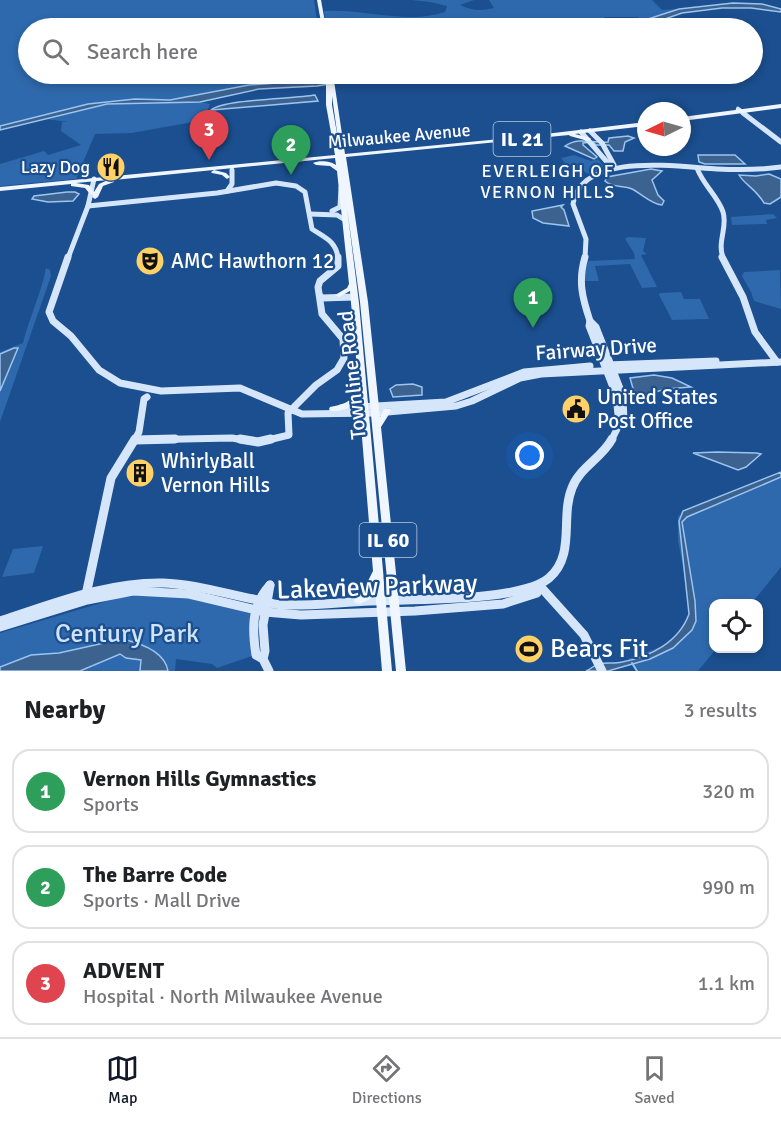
<!DOCTYPE html>
<html lang="en">
<head>
<meta charset="utf-8">
<style>
	:root { --surface:#fff; --page:#f2f2f2; --text:#202124; --muted:#757577; --line:#e0e0e0; --accent:#111827 }
	body { margin:0; font-family:Signika,sans-serif; background:var(--page); color:var(--text) }
	.controls { position:absolute; right:18px; bottom:18px; display:grid; overflow:hidden; border-radius:12px; box-shadow:0 3px 9px #0003 }
	.controls button { width:54px; height:54px; display:grid; place-items:center; padding:0; border:0; border-bottom:2px solid var(--line); background:var(--surface); color:var(--text); font:30px sans-serif }
	.compass { position:absolute; left:637px; top:102px; width:54px; height:54px; border-radius:50%; background:var(--surface); box-shadow:0 3px 9px #0003; rotate:265deg }
	.you { position:absolute; left:530px; top:456px; width:21px; height:21px; margin:-15px; border:4px solid #fff; border-radius:50%; background:#1a73e8; box-shadow:0 0 0 9px #1a73e833 }
	.badge { display:grid; place-items:center; width:39px; height:39px; border-radius:50%; background:var(--accent); color:#fff; font-size:20px; font-weight:700 }
	.pin { position:absolute; translate:-50% -50px; filter:drop-shadow(0 2px 3px #0008) }
	.pin::after { content:''; position:absolute; top:32px; width:21px; height:18px; background:inherit; clip-path:polygon(0 0,100% 0,50% 100%) }
	.list { margin:0; padding:0; list-style:none }
	h2 { display:flex; justify-content:space-between; align-items:center; height:78px; margin:0; padding:0 24px; font-size:26px }
	h2 small { font-size:20px; font-weight:400; color:var(--muted) }
	.list li { display:grid; grid-template-columns:39px 1fr auto; gap:18px; align-items:center; box-sizing:border-box; height:84px; margin:0 12px 12px; padding:0 12px; border:2px solid var(--line); border-radius:18px }
	.list b { display:block; font-size:22px; white-space:nowrap }
	.list p { margin:0; font-size:20px; white-space:nowrap; color:var(--muted) }
	.list em { font-size:20px; font-style:normal; color:var(--muted) }
	.icon { flex:none; width:33px; height:33px; fill:none; stroke:currentColor; stroke-width:2; stroke-linecap:round; stroke-linejoin:round }
	.map { position:relative; flex:none; width:781px; height:671px; overflow:hidden }
	.search { position:absolute; background:var(--surface); box-shadow:0 3px 9px #0003; left:18px; right:18px; top:18px; height:66px; display:flex; align-items:center; gap:15px; box-sizing:border-box; padding:0 21px; border-radius:33px; color:var(--muted); font-size:22px }
	.sheet { height:366px; background:var(--surface) }
	nav { display:flex; justify-content:space-around; align-items:center; box-sizing:border-box; height:84px; border-top:2px solid var(--line); background:var(--surface); font-size:16px; color:var(--muted) }
	nav a { display:grid; justify-items:center; gap:3px }
	nav .on { color:var(--accent) }
	.map>svg:first-child { display:block }
</style>
</head>
<body>
<div class="map">
<svg width="781" height="671" viewBox="0 0 781 671">
	<rect width="100%" height="100%" fill="#1b4f8f"/>
	<g fill="#2e69ad">
		<polygon points="0,0 314,0 318,28 28,28 28,74 325,74 326,78 249,85 170,100 135,99 88,104 0,126"/>
		<path d="M 411,0 L 474,0 L 460,5 C 472,11 481,11 494,8 L 489,0 L 652,0 L 662,10 L 678,9 L 654,18 L 637,21 L 636,19 L 639,17 L 605,17 L 598,24 L 556,28 L 326,28 L 324,11 C 363,8 407,25 445,12 L 447,6 L 430,2 Z"/>
		<polygon points="200,102 210,104 204,120 132,133 95,134 76,179 0,186 0,164 44,151 48,155 81,145 61,131 62,122 68,122 46,119 109,104"/>
		<polygon points="574,155 591,161 598,159 605,168 589,174 565,163 561,158"/>
		<polygon points="773,214 777,218 766,220 767,224 732,225 731,217"/>
		<polygon points="628,237 646,238 643,251 647,254 641,255 657,287 642,288 630,264 595,266 599,281 583,281 588,261 635,259 634,253 625,239"/>
		<path d="M 46,268 L 50,270 L 51,276 L 0,422 L 0,352 L 23,343 C 29,318 41,294 46,268 Z"/>
		<polygon points="780,270 781,309 754,301 751,292 742,276 744,272"/>
		<polygon points="681,292 684,299 700,299 709,319 672,320 659,295 660,293"/>
		<polygon points="781,473 781,567 752,603 714,604 714,648 716,649 698,671 639,671 628,659 674,642 688,628 692,614 678,541 678,516"/>
		<polygon points="43,546 34,573 2,577 13,549"/>
		<polygon points="143,595 178,595 251,612 252,656 217,668 212,664 176,659 175,671 0,671 0,633 118,598"/>
	</g>
	<g fill="#3c6290" stroke="#9cc4f0" stroke-width="1.5">
		<polygon points="733,3 762,4 781,9 781,12 751,8 722,8 682,13 662,20 624,27 556,28 645,20 679,9"/>
		<polygon points="354,74 364,74 348,81 317,86 259,89 200,102 107,104 0,130 0,126 88,104 135,99 170,100 249,85 342,78"/>
		<path d="M 315,95 L 318,101 L 211,110 C 225,99 293,99 315,95 Z"/>
		<path d="M 628,136 L 634,138 L 625,142 L 623,151 L 614,151 L 609,145 L 596,145 L 593,142 L 583,143 L 583,145 L 597,157 L 594,159 L 565,146 C 580,136 593,144 608,142 L 609,138 Z"/>
		<polygon points="698,155 735,155 745,164 705,164 699,162"/>
		<path d="M 651,169 L 662,171 L 652,180 L 658,195 L 664,201 L 662,205 C 651,204 642,194 632,189 C 623,185 612,188 605,181 L 607,177 Z"/>
		<path d="M 769,174 L 781,179 L 781,197 L 770,204 L 764,203 C 756,189 744,184 739,175 L 756,176 Z"/>
		<polygon points="67,192 75,192 79,194 73,201 48,202 32,199 34,196"/>
		<polygon points="563,205 561,207 564,210 569,226 543,223 533,218 532,211"/>
		<polygon points="14,348 18,348 0,391 0,354"/>
		<polygon points="654,375 672,378 691,387 666,389 648,394 639,395 634,392 630,378"/>
		<polygon points="396,385 413,384 422,387 422,395 393,397 390,389"/>
		<polygon points="717,452 756,453 761,454 746,467 738,470 693,453"/>
		<path d="M 781,472 L 781,477 L 687,517 L 682,522 L 695,601 L 696,621 L 692,630 L 673,648 L 650,659 L 608,671 L 586,671 C 591,669 593,666 598,664 C 606,662 614,664 622,662 C 650,657 679,642 689,614 L 679,521 L 683,511 Z"/>
		<path d="M 122,639 C 140,643 165,652 168,671 L 140,671 L 141,660 L 126,658 L 120,654 L 80,671 L 0,671 L 0,667 L 31,655 L 59,653 Z"/>
	</g>
	<g fill="none" stroke-linecap="round" stroke-linejoin="round">
		<polyline stroke="#9cc4f0" stroke-width="2" points="632,663 637,671"/>
		<polyline stroke="#d6e6fa" stroke-width="4.5" points="738,109 745,114"/>
		<g stroke="#d6e6fa" stroke-width="5">
			<polyline points="743,113 781,142"/>
			<polyline points="590,131 602,143 614,165"/>
			<polyline points="581,132 613,169"/>
			<path d="M 697,168 C 703,185 718,196 723,212 C 728,227 717,241 723,258"/>
			<polyline points="227,191 232,184 232,170"/>
			<path d="M 88,206 L 217,193 L 276,183 L 296,186 L 305,192 L 312,229 C 325,238 336,241 338,258"/>
			<polyline points="332,211 340,207 341,187"/>
			<polyline points="310,214 337,215 345,220"/>
			<polyline points="68,258 88,206 94,179"/>
			<path d="M 585,258 L 586,239 L 573,204 C 581,151 679,167 717,169 C 738,170 760,170 781,167"/>
		</g>
		<g stroke="#d6e6fa" stroke-width="7">
			<polyline points="68,257 49,312 53,321 71,336 99,370 120,383 161,391 240,388 302,414 376,413 456,406 472,401 520,378 541,374 781,362"/>
			<path d="M 585,257 C 578,281 582,297 590,321"/>
			<polyline points="722,257 743,297 755,332 777,362"/>
			<polyline points="320,296 322,298 354,297"/>
			<polygon points="590,321 596,327 623,396 624,423 619,425 616,395 589,326"/>
			<polyline points="607,365 716,361"/>
			<polyline points="341,408 446,402 524,372 590,366"/>
			<polyline points="135,440 232,438 249,441"/>
			<polyline points="134,441 139,432 144,399 147,397"/>
			<polyline points="264,441 289,435 288,413 316,385 337,370 344,358 343,339 322,314 318,287 320,281 338,266 338,257"/>
			<polyline points="611,441 619,425"/>
		</g>
		<g stroke="#d6e6fa" stroke-width="9">
			<polyline points="240,439 258,442 271,439"/>
			<polyline points="135,440 175,439"/>
			<polyline points="539,585 584,635 602,671"/>
			<polyline points="86,595 111,478 135,439"/>
			<path d="M 0,621 C 53,604 106,582 163,583 C 193,584 223,593 253,599 C 263,601 274,605 284,605 C 312,606 342,602 370,601 C 410,599 521,602 549,578 C 576,555 560,517 572,488 C 579,468 602,458 612,439"/>
			<polyline points="0,627 87,600 133,591 189,594 265,612 301,615 415,611 503,604 537,593 539,585"/>
			<polyline points="263,659 265,651 263,625 270,585"/>
			<path d="M 269,671 L 263,659 L 256,655 C 252,629 251,606 270,585"/>
		</g>
		<g fill="#f0f6ff" fill-rule="evenodd">
			<polygon points="317,0 321,0 326,28 322,28"/>
			<path d="M 329,74 L 333,74 L 345,154 L 520,137 L 646,122 L 646,126 L 575,134 L 590,138 L 591,139 L 588,141 L 570,136 L 569,135 L 346,157 L 368,302 L 380,417 L 384,409 L 390,409 L 391,411 L 381,427 L 406,671 L 396,671 L 360,302 L 347,208 L 359,303 L 392,671 L 382,671 L 375,588 L 370,599 L 359,604 L 355,603 L 354,600 L 355,597 L 362,593 L 373,571 L 359,401 C 352,408 340,412 330,411 L 329,409 L 330,407 C 344,404 350,403 359,390 L 351,303 L 350,291 L 339,297 L 335,295 L 347,288 L 349,284 L 337,171 L 330,166 L 316,165 L 313,163 C 319,160 331,161 336,165 L 335,158 L 114,180 L 114,182 L 103,186 L 98,197 L 95,199 L 92,197 L 93,195 L 90,194 L 85,188 L 71,186 L 71,184 L 0,191 L 0,187 L 335,155 L 326,105 L 326,84 L 330,83 ZM 332,96 L 338,139 L 332,105 ZM 108,180 L 99,184 L 94,192 L 89,185 L 76,183 Z"/>
			<polygon points="781,104 781,108 682,121 682,117"/>
			<polygon points="214,170 226,173 230,177 227,179 222,175 212,173 211,172"/>
		</g>
	</g>
	<defs>
		<g id="restaurant-disc" transform="scale(1.5)"><circle r="9.5" fill="#ffd166" stroke="#1b4f8f"/><path d="M-5-6h1v4h1v-4h1v4h1v-4h1v5L-1.5 .5V6h-2V.5L-5-1ZM5-6V6H3V1.5H1.5Q1.5-4 5-6Z" fill="#111"/></g>
		<g id="theatre-disc" transform="scale(1.5)"><circle r="9.5" fill="#ffd166" stroke="#1b4f8f"/><path d="M-5-5.5Q0-4 5-5.5V0Q5 5 0 6Q-5 5-5 0ZM-3.3-2.5H-1v1.5H-3.3ZM1-2.5H3.3v1.5H1ZM-2.8 1Q0 5.5 2.8 1Z" fill="#111"/></g>
		<g id="civic-disc" transform="scale(1.5)"><circle r="9.5" fill="#ffd166" stroke="#1b4f8f"/><path d="M-.6-6.5H3V-4.5H.6V-3L4-1V1h2V6H-6V1h2V-1L-.6-3ZM-1.2 2.5V6h2.4V2.5Z" fill="#111"/></g>
		<g id="building-disc" transform="scale(1.5)"><circle r="9.5" fill="#ffd166" stroke="#1b4f8f"/><path d="M-4-6H4V6H1V3H-1V6H-4ZM-2.5-4.3h1.7v1.8h-1.7ZM.8-4.3h1.7v1.8H.8ZM-2.5-1h1.7V.8h-1.7ZM.8-1h1.7V.8H.8Z" fill="#111"/></g>
		<g id="stadium-disc" transform="scale(1.5)"><circle r="9.5" fill="#ffd166" stroke="#1b4f8f"/><path d="M0-5a6.5 5 0 1 0 0 10a6.5 5 0 1 0 0-10ZM-3.5-1.8h7v3.6h-7Z" fill="#111"/></g>
	</defs>
	<g fill-rule="evenodd">
		<use href="#restaurant-disc" x="111" y="167"/>
		<use href="#theatre-disc" x="150" y="261"/>
		<use href="#civic-disc" x="576" y="409"/>
		<use href="#building-disc" x="140" y="473"/>
		<use href="#stadium-disc" x="529" y="649"/>
	</g>
	<g text-anchor="middle" dominant-baseline="central" stroke-width="4.5" stroke-linejoin="round" paint-order="stroke">
		<g font-size="18" fill="#fff" stroke="#1b4f8f">
			<text transform="translate(399 136) rotate(-5)">Milwaukee Avenue</text>
		</g>
		<g font-size="18" fill="#fff" stroke="#1b4f8f" text-anchor="end">
			<text x="90" y="167">Lazy Dog</text>
		</g>
		<g font-size="18" letter-spacing="1.5" fill="#fff" stroke="#1b4f8f">
			<text x="548" y="171">EVERLEIGH OF<tspan x="548" dy="21">VERNON HILLS</tspan></text>
		</g>
		<g fill="#1b4f8f" stroke="#bbcadd" stroke-width="1.5">
			<rect x="493.5" y="122" width="57" height="34" rx="4.5"/>
			<rect x="359.5" y="523" width="57" height="34" rx="4.5"/>
		</g>
		<g font-size="20" font-weight="bold" fill="#fff">
			<text x="522" y="139">IL 21</text>
			<text x="388" y="540">IL 60</text>
		</g>
		<g font-size="21" fill="#fff" stroke="#1b4f8f" text-anchor="start">
			<text x="171" y="261">AMC Hawthorn 12</text>
			<text x="597" y="397">United States<tspan x="597" dy="24">Post Office</tspan></text>
			<text x="161" y="461">WhirlyBall<tspan x="161" dy="24">Vernon Hills</tspan></text>
		</g>
		<g font-size="21" fill="#fff" stroke="#1b4f8f">
			<text transform="translate(596 349) rotate(-4)">Fairway Drive</text>
			<text transform="translate(352 375) rotate(-96)">Townline Road</text>
		</g>
		<g font-size="26" fill="#fff" stroke="#1b4f8f">
			<text transform="translate(377 587) rotate(-2)">Lakeview Parkway</text>
		</g>
		<g font-size="26" fill="#cfe3fa" stroke="#1b4f8f">
			<text x="127" y="634">Century Park</text>
		</g>
		<g font-size="26" fill="#fff" stroke="#1b4f8f" text-anchor="start">
			<text x="550" y="649">Bears Fit</text>
		</g>
	</g>
</svg>
<div class="controls">
<button><svg class="icon" aria-label="locate" viewBox="0 0 24 24"><circle cx="12" cy="12" r="6"/><path d="M12 2v4M12 18v4M2 12h4M18 12h4"/></svg></button>
</div>
<svg class="compass" viewBox="-18 -18 36 36"><path d="M0-13l5 13h-10z" fill="#e53935"/><path d="M0 13l5-13h-10z" fill="#757577"/></svg>
<div class="you"></div>
<div class="pin badge" style="left:533px;top:328px;background:#2e9e5b">1</div>
<div class="pin badge" style="left:291px;top:175px;background:#2e9e5b">2</div>
<div class="pin badge" style="left:209px;top:160px;background:#e0444e">3</div>
<div class="search"><svg class="icon" aria-label="search" viewBox="0 0 24 24"><circle cx="10" cy="10" r="6"/><path d="M15 15l6 6"/></svg>Search here</div>
</div>
<section class="sheet">
<h2>Nearby<small>3 results</small></h2>
<ul class="list">
<li><span class="badge" style="background:#2e9e5b">1</span><div><b>Vernon Hills Gymnastics</b><p>Sports</p></div><em>320 m</em></li>
<li><span class="badge" style="background:#2e9e5b">2</span><div><b>The Barre Code</b><p>Sports · Mall Drive</p></div><em>990 m</em></li>
<li><span class="badge" style="background:#e0444e">3</span><div><b>ADVENT</b><p>Hospital · North Milwaukee Avenue</p></div><em>1.1 km</em></li>
</ul>
</section>
<nav>
<a class="on"><svg class="icon" aria-label="map" viewBox="0 0 24 24"><path d="M3 6l6-2 6 2 6-2v14l-6 2-6-2-6 2zM9 4v14M15 6v14"/></svg>Map</a>
<a><svg class="icon" aria-label="directions" viewBox="0 0 24 24"><path d="M12 3l9 9-9 9-9-9zM9 14v-3h6M13 9l2 2-2 2"/></svg>Directions</a>
<a><svg class="icon" aria-label="saved" viewBox="0 0 24 24"><path d="M7 4h10v16l-5-4-5 4z"/></svg>Saved</a>
</nav>
</body>
</html>
